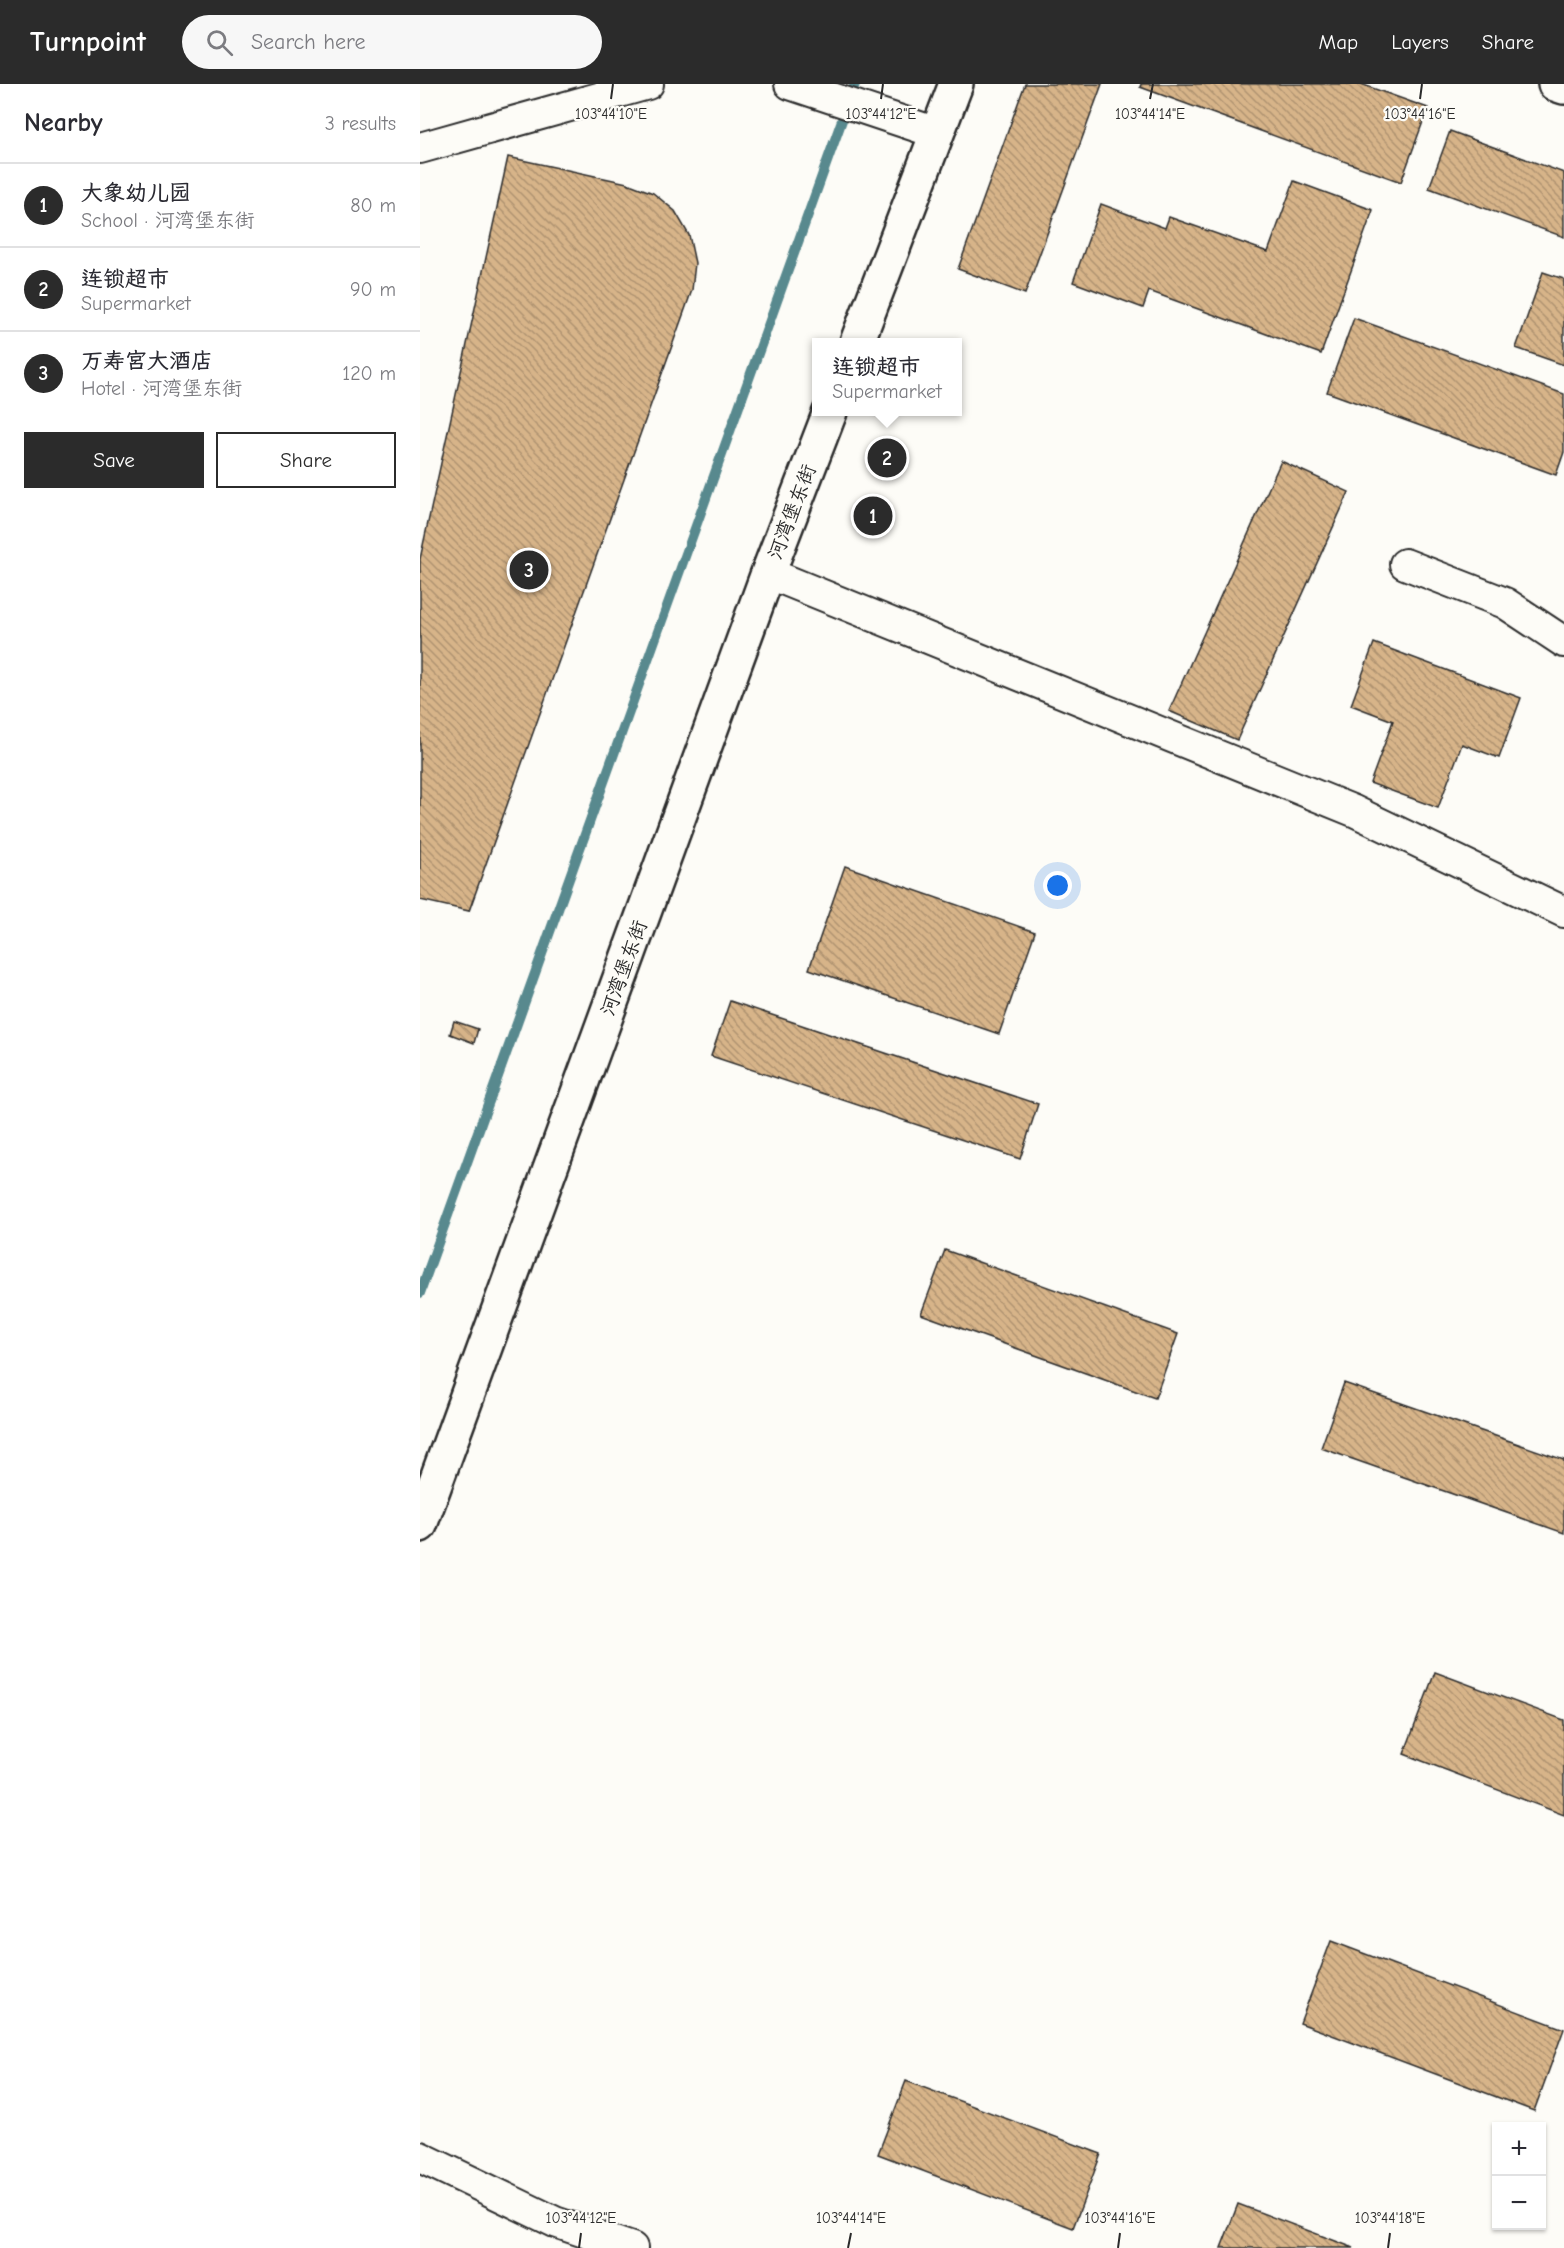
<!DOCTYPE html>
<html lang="en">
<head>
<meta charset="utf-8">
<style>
	:root { --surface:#fff; --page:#f7f7f7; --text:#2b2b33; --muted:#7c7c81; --line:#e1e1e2; --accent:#2b2b2b }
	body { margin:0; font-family:"Comic Neue","LXGW WenKai TC",sans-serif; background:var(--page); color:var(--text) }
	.controls { position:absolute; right:18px; bottom:18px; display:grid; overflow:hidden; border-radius:0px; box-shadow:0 2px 4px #0004 }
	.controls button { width:54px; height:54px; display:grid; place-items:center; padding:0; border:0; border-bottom:2px solid var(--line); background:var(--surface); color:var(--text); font:30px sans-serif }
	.you { position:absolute; left:638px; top:802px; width:21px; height:21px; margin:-15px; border:4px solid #fff; border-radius:50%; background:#1a73e8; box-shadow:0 0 0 9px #1a73e833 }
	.badge { display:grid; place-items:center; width:39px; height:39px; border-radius:50%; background:var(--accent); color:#fff; font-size:20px; font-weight:700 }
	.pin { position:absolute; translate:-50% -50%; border:3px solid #fff; box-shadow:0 2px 6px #0006 }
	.popup { position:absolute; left:392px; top:254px; width:150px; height:78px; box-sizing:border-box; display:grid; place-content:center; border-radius:0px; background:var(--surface); filter:drop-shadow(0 2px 4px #0005); font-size:20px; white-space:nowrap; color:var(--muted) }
	.popup b { font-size:22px; color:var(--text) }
	.popup::after { content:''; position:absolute; left:50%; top:100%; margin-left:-12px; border:12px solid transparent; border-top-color:var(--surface) }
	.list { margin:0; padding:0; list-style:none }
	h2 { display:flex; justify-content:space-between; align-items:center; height:78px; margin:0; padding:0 24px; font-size:26px }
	h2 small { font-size:20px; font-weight:400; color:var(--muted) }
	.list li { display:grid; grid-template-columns:39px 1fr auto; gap:18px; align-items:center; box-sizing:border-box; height:84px; padding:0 24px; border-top:2px solid var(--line) }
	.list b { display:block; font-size:22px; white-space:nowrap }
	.list p { margin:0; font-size:20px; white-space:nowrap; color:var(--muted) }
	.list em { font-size:20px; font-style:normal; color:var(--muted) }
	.actions { display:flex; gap:12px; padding:18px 24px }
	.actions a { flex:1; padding:14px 0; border:2px solid var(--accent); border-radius:0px; text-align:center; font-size:21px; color:var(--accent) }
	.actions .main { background:var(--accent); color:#fff }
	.icon { flex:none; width:33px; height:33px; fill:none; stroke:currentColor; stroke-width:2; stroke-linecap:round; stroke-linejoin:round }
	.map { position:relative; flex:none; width:1144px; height:2164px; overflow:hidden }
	header { display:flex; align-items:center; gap:36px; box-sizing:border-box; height:84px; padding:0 30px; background:var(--accent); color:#fff }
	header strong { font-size:28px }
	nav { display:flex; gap:33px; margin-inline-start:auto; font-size:21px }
	.search { width:420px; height:54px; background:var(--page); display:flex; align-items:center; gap:15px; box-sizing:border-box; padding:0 21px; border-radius:33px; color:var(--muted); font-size:22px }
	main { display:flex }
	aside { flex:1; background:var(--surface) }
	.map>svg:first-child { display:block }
</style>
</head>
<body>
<header>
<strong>Turnpoint</strong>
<div class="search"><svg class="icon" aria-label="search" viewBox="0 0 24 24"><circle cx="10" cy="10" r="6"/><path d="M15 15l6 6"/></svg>Search here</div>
<nav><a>Map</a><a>Layers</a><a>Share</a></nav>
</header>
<main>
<aside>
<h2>Nearby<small>3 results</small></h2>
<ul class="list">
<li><span class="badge">1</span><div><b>大象幼儿园</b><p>School · 河湾堡东街</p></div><em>80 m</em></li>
<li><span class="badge">2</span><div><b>连锁超市</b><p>Supermarket</p></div><em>90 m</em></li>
<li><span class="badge">3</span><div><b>万寿宫大酒店</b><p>Hotel · 河湾堡东街</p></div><em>120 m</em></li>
</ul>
<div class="actions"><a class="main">Save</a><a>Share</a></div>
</aside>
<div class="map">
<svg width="1144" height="2164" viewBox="0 0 1144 2164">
	<defs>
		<pattern id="building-back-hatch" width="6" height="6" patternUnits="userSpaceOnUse" patternTransform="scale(1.5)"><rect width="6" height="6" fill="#d7b489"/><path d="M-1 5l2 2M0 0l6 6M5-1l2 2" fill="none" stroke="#af9370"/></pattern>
	</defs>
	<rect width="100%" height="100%" fill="#fdfcf7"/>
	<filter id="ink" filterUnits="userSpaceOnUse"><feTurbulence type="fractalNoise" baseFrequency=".0167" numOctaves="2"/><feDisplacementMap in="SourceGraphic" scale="12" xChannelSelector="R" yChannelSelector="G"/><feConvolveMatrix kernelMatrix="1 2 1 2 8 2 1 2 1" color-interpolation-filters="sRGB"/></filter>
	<g filter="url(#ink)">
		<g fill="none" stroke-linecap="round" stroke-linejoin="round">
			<polyline stroke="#59898e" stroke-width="10" points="0,1209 435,0"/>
		</g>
		<g fill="url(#building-back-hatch)" stroke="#2b2b2b" stroke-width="1.5">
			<polygon points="605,0 682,0 605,210 538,185"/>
			<polygon points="721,0 941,0 1008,24 981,98 720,3"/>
			<polygon points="1030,47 1144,89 1144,153 1009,104"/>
			<polygon points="88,73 207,99 233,109 255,127 269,151 275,179 272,206 49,827 0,816 0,475"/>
			<polygon points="874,97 953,126 901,270 729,207 723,224 653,198 681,120 745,144 749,133 848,168"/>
			<polygon points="1123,188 1144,195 1144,281 1096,264"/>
			<polygon points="934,234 1144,310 1144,368 1136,391 907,308"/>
			<polygon points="861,377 929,408 817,656 749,627"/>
			<polygon points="954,559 1101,614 1079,674 1042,660 1018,724 950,699 973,637 931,621"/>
			<polygon points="425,782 615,848 579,950 389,885"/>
			<polygon points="310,917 618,1020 600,1075 291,972"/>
			<polygon points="34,937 58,945 54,959 30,950"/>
			<polygon points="525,1166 758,1250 735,1314 501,1230"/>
			<polygon points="924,1299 1144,1376 1144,1449 901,1364"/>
			<polygon points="1015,1588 1144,1636 1144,1731 984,1670"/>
			<polygon points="911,1857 1144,1945 1114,2027 880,1939"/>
			<polygon points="486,1997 681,2070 653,2144 458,2070"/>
			<polygon points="818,2120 934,2164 801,2164"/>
		</g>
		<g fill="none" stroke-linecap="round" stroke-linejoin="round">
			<g stroke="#2b2b2b" stroke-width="34">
				<g id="street">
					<polyline points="370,0 517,49"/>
					<polyline points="0,64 228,0"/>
					<polyline points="985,480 1085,519 1144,558"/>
					<polyline points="348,489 934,727 1144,828"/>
					<polyline points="0,2073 135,2138 212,2164"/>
				</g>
			</g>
			<g stroke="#2b2b2b" stroke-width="38">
				<g id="secondary">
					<polyline points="1135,0 1144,3"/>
					<polyline points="437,258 536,0"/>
					<polyline points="0,1441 348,489 410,328"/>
				</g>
			</g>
			<use href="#street" stroke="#fdfcf7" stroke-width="30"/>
			<use href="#secondary" stroke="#fdfcf7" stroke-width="33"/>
		</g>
	</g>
	<path fill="none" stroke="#2b2b2b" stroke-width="2" d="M 191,15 L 193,0M 461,15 L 463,0M 730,15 L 733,0M 1000,15 L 1002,0M 159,2164 L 161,2149M 428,2164 L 431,2149M 698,2164 L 700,2149M 968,2164 L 970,2149"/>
	<g text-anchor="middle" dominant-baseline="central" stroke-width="4.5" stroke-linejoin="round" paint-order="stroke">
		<g font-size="20" fill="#2b2b2b" stroke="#fdfcf7">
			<text transform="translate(372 428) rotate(-69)">河湾堡东街</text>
			<text transform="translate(204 884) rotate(-70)">河湾堡东街</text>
		</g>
	</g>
	<g font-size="15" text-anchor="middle" fill="#2b2b2b" stroke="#fdfcf7" stroke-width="4.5" stroke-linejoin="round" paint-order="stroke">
		<text x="191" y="35">103°44'10"E</text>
		<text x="461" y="35">103°44'12"E</text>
		<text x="730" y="35">103°44'14"E</text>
		<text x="1000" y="35">103°44'16"E</text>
		<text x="161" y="2139">103°44'12"E</text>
		<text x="431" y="2139">103°44'14"E</text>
		<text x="700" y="2139">103°44'16"E</text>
		<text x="970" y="2139">103°44'18"E</text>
	</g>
</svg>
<div class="controls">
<button>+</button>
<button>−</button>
</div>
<div class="you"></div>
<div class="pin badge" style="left:453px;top:432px">1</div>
<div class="pin badge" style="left:467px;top:374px">2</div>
<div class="popup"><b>连锁超市</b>Supermarket</div>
<div class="pin badge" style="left:109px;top:486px">3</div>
</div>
</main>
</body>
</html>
